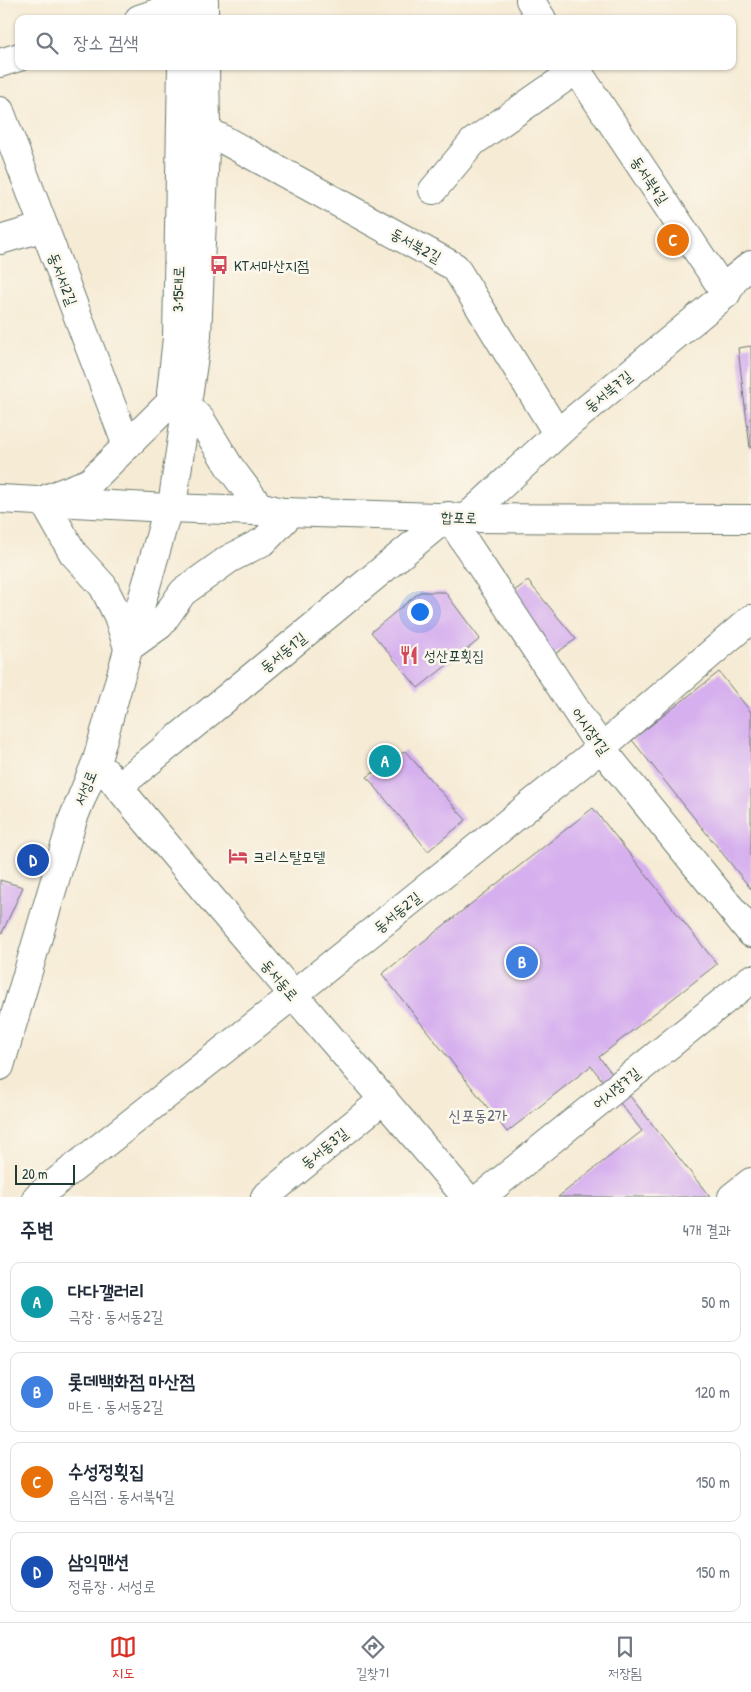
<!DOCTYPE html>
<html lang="ko">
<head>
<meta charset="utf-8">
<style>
	:root { --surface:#fff; --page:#f2f2f3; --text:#1f2937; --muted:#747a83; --line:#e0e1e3; --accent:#d93025 }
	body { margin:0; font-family:"Patrick Hand","Poor Story",sans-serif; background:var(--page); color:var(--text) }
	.scale { position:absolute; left:15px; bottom:12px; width:60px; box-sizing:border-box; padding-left:5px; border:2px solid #1f3d34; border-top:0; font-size:14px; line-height:18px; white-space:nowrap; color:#1f3d34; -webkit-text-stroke:4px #fbf7ec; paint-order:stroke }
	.you { position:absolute; left:419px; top:611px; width:18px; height:18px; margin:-12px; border:4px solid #fff; border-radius:50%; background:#1a73e8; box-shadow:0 0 0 8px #1a73e833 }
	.badge { display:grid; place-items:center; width:32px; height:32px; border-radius:50%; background:var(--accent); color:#fff; font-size:16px; font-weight:700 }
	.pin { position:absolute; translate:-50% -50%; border:2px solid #fff; box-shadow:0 1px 5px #0006 }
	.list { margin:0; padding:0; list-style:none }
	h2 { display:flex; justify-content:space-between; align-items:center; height:65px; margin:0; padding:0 20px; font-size:21px }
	h2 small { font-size:16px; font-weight:400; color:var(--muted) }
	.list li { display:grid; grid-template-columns:32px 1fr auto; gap:15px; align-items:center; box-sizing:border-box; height:80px; margin:0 10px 10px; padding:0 10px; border:1px solid var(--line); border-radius:10px }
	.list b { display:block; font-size:19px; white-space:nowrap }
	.list p { margin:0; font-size:16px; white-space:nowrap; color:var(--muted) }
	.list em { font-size:16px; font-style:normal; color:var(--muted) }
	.icon { flex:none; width:28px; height:28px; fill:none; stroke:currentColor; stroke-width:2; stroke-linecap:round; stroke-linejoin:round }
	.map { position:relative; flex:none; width:751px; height:1197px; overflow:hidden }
	.search { position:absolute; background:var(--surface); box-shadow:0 1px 4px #0004; left:15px; right:15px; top:15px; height:55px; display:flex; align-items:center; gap:12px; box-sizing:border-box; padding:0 18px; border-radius:10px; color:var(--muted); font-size:19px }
	.sheet { height:425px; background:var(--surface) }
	nav { display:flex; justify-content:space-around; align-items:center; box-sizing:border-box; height:70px; border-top:1px solid var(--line); background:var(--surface); font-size:14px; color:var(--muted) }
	nav a { display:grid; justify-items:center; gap:2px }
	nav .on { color:var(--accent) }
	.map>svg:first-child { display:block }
</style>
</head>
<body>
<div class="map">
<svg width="751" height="1197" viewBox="0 0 751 1197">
	<rect width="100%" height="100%" fill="#fbf7ec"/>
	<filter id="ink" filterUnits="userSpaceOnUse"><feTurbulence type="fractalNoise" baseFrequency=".02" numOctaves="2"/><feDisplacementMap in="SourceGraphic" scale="10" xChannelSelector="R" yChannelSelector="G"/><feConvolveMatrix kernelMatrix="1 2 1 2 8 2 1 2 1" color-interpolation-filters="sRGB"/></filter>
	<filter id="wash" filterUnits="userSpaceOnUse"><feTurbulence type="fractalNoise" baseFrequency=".0096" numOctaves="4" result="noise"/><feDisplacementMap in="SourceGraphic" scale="20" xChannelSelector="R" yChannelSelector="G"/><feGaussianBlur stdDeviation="1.12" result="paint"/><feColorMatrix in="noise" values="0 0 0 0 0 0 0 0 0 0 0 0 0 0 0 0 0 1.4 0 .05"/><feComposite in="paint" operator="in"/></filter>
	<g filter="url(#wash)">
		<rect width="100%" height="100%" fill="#f6ebd5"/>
		<g id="blocks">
			<g fill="#d6afee">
				<polygon points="751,346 751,448 750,448 738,348"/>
				<polygon points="528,581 576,639 551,657 504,598"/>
				<polygon points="420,592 445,592 480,639 418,688 371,632"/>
				<polygon points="719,672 751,712 751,889 632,740"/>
				<polygon points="405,751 466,820 428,851 367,777"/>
				<polygon points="593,808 717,964 599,1057 710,1197 558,1197 642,1131 591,1066 507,1132 382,974"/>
				<polygon points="0,880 23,887 2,933 0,933"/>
			</g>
		</g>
	</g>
	<g filter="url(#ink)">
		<use href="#blocks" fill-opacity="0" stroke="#6a7a6c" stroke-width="1"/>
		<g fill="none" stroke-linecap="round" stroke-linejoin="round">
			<g stroke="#6a7a6c" stroke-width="30">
				<g id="minor">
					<polyline points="530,0 542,19"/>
					<polyline points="139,19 183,4 189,0"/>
					<polyline points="0,63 19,57"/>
					<polyline points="574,66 726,294"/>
					<polyline points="0,111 127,446"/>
					<polyline points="186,122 206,130 455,267 557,433"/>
					<polyline points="433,190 473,142 576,70"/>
					<polyline points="0,240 44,227"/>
					<polyline points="0,499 168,508"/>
					<polyline points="466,518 566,426 726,294 735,278 751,265"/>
					<path d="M 107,773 C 224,917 347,1055 466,1197"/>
					<polyline points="118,787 448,516 601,748 751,933"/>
					<polyline points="265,1197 384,1099"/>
					<polyline points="481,1197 751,979"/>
					<polyline points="732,1197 751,1182"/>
				</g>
			</g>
			<g stroke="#6a7a6c" stroke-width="30">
				<g id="major">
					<polyline points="204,0 204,19"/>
					<polyline points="183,19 183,0"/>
					<polyline points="171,393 177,338 182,66"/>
					<polyline points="170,403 90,482 43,500 73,553 103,586 118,616 128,648 160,625 183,592 229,559 264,541 290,514 259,506 229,466 201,420 187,406"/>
					<polyline points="168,508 466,518 751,519"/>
					<polyline points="0,1066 73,819 97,760 168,508 173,499 197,336 206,125 205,66"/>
					<polyline points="37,1197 292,996 601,748 751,619"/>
				</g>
			</g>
			<use href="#minor" stroke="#fff" stroke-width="28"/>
			<use href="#major" stroke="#fff" stroke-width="28"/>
		</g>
	</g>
	<defs>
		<g id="bus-bare" transform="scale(1.5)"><path d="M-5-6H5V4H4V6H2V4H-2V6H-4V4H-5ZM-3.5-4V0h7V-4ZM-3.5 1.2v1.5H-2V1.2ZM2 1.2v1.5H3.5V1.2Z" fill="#d1495b" stroke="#fbf7ec" stroke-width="2.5" paint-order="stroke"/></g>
		<g id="restaurant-bare" transform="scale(1.5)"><path d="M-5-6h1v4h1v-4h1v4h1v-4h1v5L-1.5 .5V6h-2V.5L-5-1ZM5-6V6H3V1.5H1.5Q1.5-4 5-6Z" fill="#d1495b" stroke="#fbf7ec" stroke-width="2.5" paint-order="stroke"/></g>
		<g id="hotel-bare" transform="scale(1.5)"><path d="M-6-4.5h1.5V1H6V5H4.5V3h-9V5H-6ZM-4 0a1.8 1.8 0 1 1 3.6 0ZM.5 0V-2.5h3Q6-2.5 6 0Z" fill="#d1495b" stroke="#fbf7ec" stroke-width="2.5" paint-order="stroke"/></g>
	</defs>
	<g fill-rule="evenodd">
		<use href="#bus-bare" x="219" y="265"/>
		<use href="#restaurant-bare" x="409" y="655"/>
		<use href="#hotel-bare" x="238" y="856"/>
	</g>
	<g text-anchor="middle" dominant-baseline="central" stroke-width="5" stroke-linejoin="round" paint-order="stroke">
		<g font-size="15" fill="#1f3d34" stroke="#fbf7ec">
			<text transform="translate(650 180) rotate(56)">동서북4길</text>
			<text transform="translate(416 245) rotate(29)">동서북2길</text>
			<text transform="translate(63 279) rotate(69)">동서서2길</text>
			<text transform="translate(178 289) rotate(-89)">3·15대로</text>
			<text transform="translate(608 391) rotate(-39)">동서북7길</text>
			<text transform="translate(459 517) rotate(2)">합포로</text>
			<text transform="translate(283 652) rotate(-39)">동서동1길</text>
			<text transform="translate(591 731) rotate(55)">어시장1길</text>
			<text transform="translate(85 788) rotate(-68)">서성로</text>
			<text transform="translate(397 912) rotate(-39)">동서동2길</text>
			<text transform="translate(280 980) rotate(50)">동서동로</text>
			<text transform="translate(616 1088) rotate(-39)">어시장7길</text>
			<text transform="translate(324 1148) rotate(-39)">동서동3길</text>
		</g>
		<g font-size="15" fill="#1f3d34" stroke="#fbf7ec" text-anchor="start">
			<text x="234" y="265">KT서마산지점</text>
			<text x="424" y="655">성산포횟집</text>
			<text x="253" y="856">크리스탈모텔</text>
		</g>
		<g font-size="16" fill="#5f6575" stroke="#fbf7ec">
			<text x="478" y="1115">신포동2가</text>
		</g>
	</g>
</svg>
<div class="scale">20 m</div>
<div class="you"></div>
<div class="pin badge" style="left:385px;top:761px;background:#0f9aa8">A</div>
<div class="pin badge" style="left:522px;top:962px;background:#3f7fe0">B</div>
<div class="pin badge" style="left:673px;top:240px;background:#e8710a">C</div>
<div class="pin badge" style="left:33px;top:860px;background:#1a4fb4">D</div>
<div class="search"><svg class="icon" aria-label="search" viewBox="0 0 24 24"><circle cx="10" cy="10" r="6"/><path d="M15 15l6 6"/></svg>장소 검색</div>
</div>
<section class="sheet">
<h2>주변<small>4개 결과</small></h2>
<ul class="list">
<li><span class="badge" style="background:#0f9aa8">A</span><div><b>다다갤러리</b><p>극장 · 동서동2길</p></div><em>50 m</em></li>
<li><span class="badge" style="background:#3f7fe0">B</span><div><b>롯데백화점 마산점</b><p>마트 · 동서동2길</p></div><em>120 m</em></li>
<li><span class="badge" style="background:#e8710a">C</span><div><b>수성정횟집</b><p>음식점 · 동서북4길</p></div><em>150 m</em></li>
<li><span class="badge" style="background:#1a4fb4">D</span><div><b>삼익맨션</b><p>정류장 · 서성로</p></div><em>150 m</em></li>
</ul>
</section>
<nav>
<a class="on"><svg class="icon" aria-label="map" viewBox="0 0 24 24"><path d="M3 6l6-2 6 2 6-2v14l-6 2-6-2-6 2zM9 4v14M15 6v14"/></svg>지도</a>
<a><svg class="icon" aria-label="directions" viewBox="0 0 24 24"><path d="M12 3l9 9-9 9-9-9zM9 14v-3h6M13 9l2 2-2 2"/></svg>길찾기</a>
<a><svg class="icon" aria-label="saved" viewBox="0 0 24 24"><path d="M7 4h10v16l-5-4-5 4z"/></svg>저장됨</a>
</nav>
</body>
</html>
